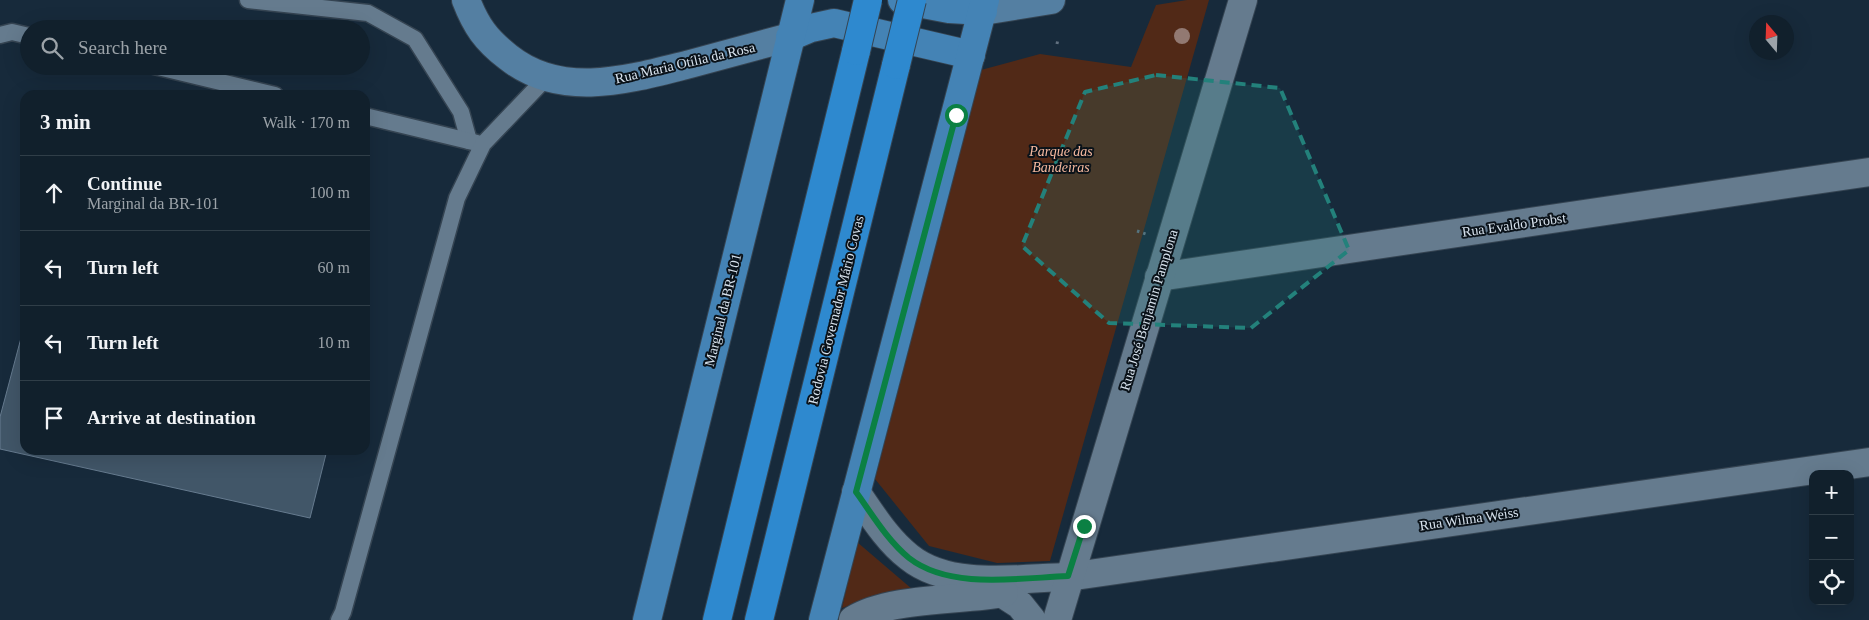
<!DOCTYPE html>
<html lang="en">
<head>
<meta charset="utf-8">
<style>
	:root { --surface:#11202c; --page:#1a2834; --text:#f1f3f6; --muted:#9ca3a9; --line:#303e48 }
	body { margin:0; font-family:Georgia,serif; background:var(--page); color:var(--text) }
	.controls { position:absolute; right:15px; bottom:15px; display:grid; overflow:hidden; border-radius:10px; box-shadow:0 5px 20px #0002 }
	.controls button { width:45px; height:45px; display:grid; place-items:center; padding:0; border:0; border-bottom:1px solid var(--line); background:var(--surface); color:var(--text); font:25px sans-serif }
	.compass { position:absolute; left:1749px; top:15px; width:45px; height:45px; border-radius:50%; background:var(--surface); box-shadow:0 5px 20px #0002; rotate:341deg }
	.stop { position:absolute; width:15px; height:15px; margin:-11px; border:4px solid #0b8043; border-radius:50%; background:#fff }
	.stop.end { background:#0b8043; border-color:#fff; box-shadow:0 1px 5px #0008 }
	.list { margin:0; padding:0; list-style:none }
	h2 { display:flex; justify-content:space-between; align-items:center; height:65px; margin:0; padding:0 20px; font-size:21px }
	h2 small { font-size:16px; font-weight:400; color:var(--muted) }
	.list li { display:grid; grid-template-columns:32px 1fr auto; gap:15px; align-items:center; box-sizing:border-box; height:75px; padding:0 20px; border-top:1px solid var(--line) }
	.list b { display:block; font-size:19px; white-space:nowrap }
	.list p { margin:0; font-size:16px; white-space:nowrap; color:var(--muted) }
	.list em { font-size:16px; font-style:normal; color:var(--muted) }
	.icon { flex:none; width:28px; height:28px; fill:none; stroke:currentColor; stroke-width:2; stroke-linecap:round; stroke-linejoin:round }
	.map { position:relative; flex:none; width:1869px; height:620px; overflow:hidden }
	.search { position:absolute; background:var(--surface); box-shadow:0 5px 20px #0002; left:20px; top:20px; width:350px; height:55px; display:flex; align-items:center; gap:12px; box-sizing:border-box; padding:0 18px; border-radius:28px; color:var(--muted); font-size:19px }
	.panel { position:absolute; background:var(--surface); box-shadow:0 5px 20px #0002; left:20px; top:90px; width:350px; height:365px; border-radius:15px }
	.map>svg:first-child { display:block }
</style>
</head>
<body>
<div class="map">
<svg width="1869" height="620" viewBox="0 0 1869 620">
	<rect width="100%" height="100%" fill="#172a3b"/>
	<g fill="#512917">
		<polygon points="1187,0 1209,0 1050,561 997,563 929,546 875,479 981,70 1040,54 1131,67 1156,5"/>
		<polygon points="857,542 912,589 882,594 842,608"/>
	</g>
	<polygon fill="#415668" stroke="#667b8f" points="25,323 25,450 327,450 310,518 0,449 0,417"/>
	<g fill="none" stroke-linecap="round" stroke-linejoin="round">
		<g stroke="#354452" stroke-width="19">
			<g id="lane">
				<polyline points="248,0 368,13 415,39 461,112 469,141"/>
				<polyline points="0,35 12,32 29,36"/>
				<polyline points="154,66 275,95"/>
				<polyline points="365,116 477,143"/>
				<polyline points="339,620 343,612 457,198 483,144 545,79"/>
			</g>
		</g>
		<g stroke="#354452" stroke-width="30">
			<g id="street">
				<polyline points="1159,277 1869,172"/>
				<path d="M 856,492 C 872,515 887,540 909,557 C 950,590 1019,578 1068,577 L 1869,462"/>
				<polyline points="1003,594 1020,605 1032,620"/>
				<path d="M 853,620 C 890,597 960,601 1004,593"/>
				<polyline points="1057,620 1243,0"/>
			</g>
		</g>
		<g stroke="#354452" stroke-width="30">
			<g id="secondary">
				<path d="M 466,0 C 476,26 486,40 508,57 C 562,100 630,79 690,64 C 724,55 757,46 790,37"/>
				<polyline points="983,11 1051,0"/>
			</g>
		</g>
		<g stroke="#354452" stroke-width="30">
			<g id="primary">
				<polyline points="902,0 949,9 983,11"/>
				<polyline points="790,37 811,28 834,23 971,55"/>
				<polyline points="647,620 800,0"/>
				<polyline points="823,620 985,0"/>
			</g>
		</g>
		<g stroke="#354452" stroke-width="30">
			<g id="highway">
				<polyline points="717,620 856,51"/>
				<polyline points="759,620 896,65"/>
			</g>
		</g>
		<g stroke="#627180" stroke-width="3" stroke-dasharray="2.5 4" stroke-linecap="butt">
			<polyline points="1057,44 1058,39"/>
			<polyline points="1137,231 1146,234"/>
		</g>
		<use href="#lane" stroke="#657b8e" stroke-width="16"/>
		<use href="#street" stroke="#657b8e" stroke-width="28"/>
		<use href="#secondary" stroke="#547fa2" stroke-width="28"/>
		<use href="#primary" stroke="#4483b5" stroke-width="28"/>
		<use href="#highway" stroke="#2e89cf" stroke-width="28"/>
		<g stroke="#354452" stroke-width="30" stroke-linecap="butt">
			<g id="highway-bridge">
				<polyline points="856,51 868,0"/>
				<polyline points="896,65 912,0"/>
			</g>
		</g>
		<use href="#highway-bridge" stroke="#2e89cf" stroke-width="28"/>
	</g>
	<circle fill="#927972" cx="1182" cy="36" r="8"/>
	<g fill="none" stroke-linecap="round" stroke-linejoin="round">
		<path stroke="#0b8043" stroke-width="6" d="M 956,115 L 856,492 C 872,514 887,540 909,558 C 950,590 1019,578 1068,576 L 1084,526"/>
	</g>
	<path fill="#23817b" fill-opacity="0.2" stroke="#23817b" stroke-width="4" stroke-dasharray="10 6" stroke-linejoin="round" d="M 1156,75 L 1280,88 L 1349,250 L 1251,328 L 1109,323 L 1022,246 L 1085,92 Z"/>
	<g text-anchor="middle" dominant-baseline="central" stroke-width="4" stroke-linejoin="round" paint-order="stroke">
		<g font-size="14" fill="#d7e2ed" stroke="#0a1219">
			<text transform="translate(685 63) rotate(-13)">Rua Maria Otília da Rosa</text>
			<text transform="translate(1514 225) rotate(-8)">Rua Evaldo Probst</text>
			<text transform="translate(723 310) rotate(-76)">Marginal da BR-101</text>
			<text transform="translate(836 310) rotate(-76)">Rodovia Governador Mário Covas</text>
			<text transform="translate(1149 310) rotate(-73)">Rua José Benjamin Pamplona</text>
			<text transform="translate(1469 519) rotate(-8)">Rua Wilma Weiss</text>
		</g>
		<g font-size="14" font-style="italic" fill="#f6b99f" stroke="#0a1219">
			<text x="1061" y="151">Parque das<tspan x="1061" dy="16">Bandeiras</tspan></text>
		</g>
	</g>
</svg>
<div class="controls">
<button>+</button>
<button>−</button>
<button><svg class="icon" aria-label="locate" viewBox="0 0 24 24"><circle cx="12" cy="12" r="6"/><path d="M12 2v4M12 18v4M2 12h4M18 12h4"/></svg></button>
</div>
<svg class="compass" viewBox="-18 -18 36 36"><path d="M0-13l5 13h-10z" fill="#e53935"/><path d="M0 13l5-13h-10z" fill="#9ca3a9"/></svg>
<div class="stop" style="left:956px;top:115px"></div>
<div class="stop end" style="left:1084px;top:526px"></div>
<div class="search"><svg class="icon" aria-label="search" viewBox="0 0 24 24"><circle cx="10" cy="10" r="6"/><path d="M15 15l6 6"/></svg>Search here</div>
<section class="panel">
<h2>3 min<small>Walk · 170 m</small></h2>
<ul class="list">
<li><svg class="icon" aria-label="ahead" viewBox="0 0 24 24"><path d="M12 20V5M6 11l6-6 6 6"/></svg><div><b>Continue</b><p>Marginal da BR-101</p></div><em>100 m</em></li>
<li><svg class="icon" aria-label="left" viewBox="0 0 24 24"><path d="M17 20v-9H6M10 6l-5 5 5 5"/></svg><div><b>Turn left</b></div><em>60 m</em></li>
<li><svg class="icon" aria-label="left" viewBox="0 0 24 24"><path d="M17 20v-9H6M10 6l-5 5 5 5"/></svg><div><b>Turn left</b></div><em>10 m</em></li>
<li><svg class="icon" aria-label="arrive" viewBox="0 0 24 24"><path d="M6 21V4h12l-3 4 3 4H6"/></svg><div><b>Arrive at destination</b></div></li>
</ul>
</section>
</div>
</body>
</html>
